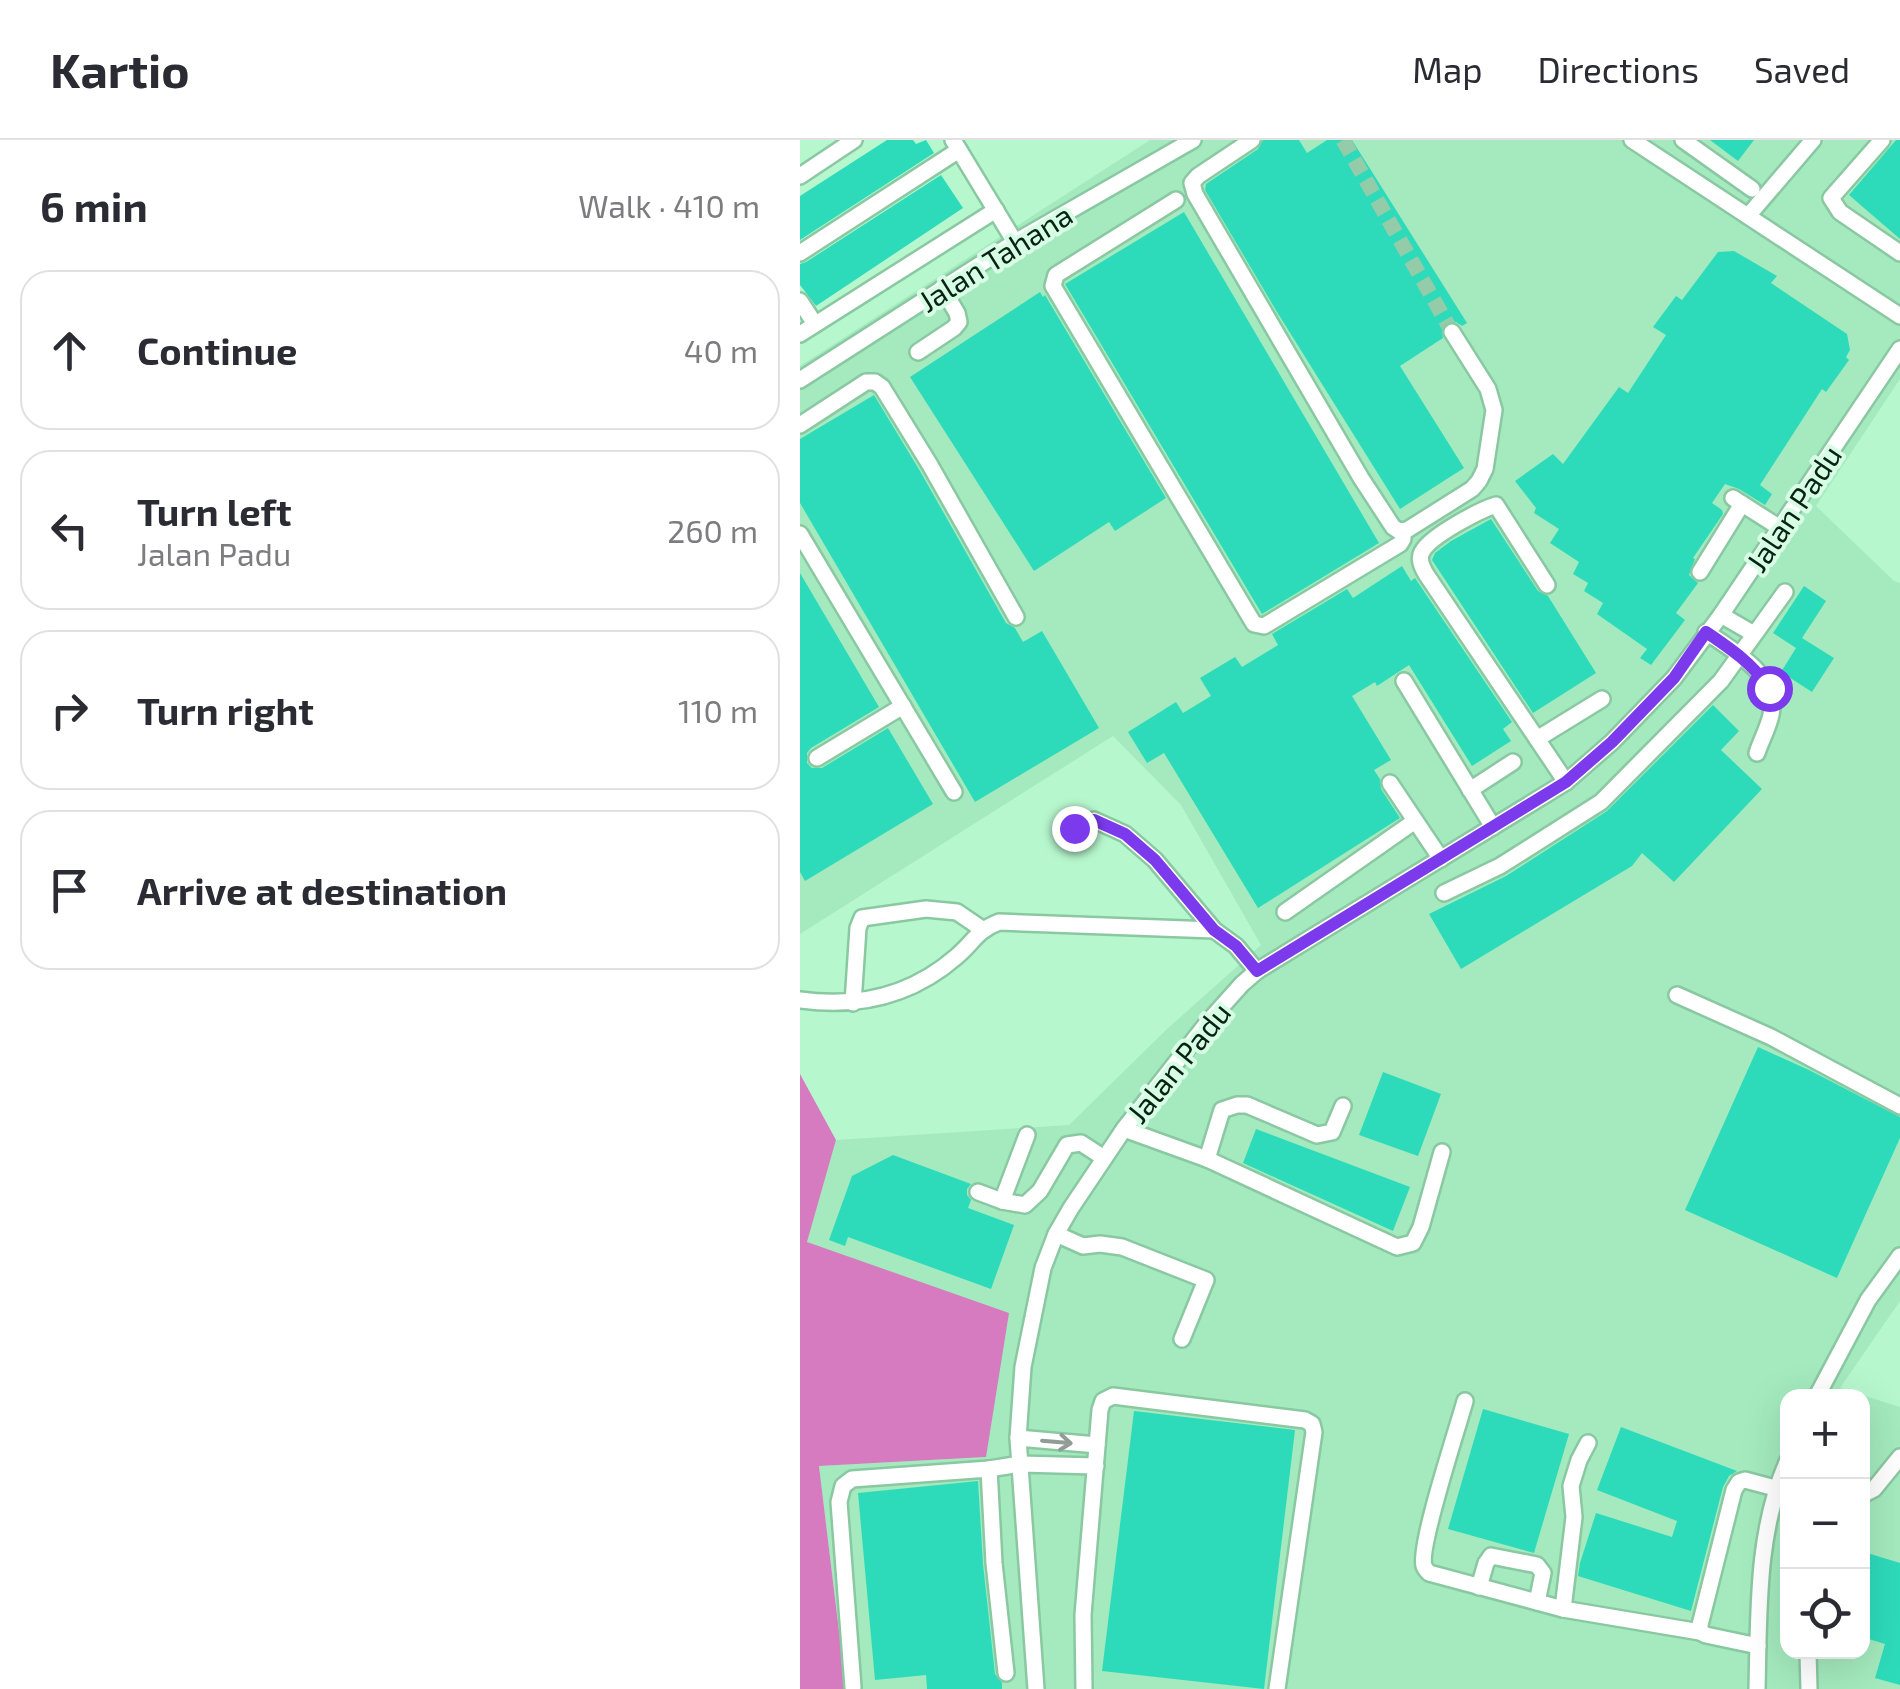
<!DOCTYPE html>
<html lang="en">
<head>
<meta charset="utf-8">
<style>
	:root { --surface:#fff; --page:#f2f2f3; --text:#2b2b33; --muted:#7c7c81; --line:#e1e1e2 }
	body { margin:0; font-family:"Exo 2",sans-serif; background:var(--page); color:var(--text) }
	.controls { position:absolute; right:30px; bottom:30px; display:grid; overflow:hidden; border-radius:20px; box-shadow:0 10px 40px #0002 }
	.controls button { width:90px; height:90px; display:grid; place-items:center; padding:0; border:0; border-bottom:2px solid var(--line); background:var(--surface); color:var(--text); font:50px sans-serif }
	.stop { position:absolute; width:30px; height:30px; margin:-22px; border:8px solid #7c3aed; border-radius:50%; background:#fff }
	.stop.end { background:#7c3aed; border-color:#fff; box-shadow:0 2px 10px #0008 }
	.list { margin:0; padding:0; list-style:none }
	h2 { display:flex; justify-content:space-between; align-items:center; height:130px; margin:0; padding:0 40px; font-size:42px }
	h2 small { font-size:32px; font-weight:400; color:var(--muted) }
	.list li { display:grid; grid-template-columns:65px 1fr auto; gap:30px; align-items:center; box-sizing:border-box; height:160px; margin:0 20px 20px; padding:0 20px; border:2px solid var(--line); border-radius:30px }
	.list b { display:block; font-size:38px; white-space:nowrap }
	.list p { margin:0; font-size:32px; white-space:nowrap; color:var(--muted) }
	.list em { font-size:32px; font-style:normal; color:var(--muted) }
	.icon { flex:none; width:55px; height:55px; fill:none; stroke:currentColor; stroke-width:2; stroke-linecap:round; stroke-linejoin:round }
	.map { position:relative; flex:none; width:1100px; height:1549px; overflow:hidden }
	header { display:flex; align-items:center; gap:60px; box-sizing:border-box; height:140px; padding:0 50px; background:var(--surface); border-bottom:2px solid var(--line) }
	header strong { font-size:48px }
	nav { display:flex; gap:55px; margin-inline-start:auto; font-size:35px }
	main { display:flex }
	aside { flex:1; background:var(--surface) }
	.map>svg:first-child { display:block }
</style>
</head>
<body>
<header>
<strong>Kartio</strong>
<nav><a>Map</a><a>Directions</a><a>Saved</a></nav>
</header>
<main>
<aside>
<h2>6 min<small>Walk · 410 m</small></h2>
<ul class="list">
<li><svg class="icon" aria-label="ahead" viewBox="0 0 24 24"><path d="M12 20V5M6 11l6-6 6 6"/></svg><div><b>Continue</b></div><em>40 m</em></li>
<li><svg class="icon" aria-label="left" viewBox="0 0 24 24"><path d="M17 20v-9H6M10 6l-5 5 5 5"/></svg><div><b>Turn left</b><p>Jalan Padu</p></div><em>260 m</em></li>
<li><svg class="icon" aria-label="right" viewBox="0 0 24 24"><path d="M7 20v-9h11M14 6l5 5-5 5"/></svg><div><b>Turn right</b></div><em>110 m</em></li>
<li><svg class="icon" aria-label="arrive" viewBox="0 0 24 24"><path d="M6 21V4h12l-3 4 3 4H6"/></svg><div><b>Arrive at destination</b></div></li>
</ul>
</aside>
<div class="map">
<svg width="1100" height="1549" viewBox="0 0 1100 1549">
	<rect width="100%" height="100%" fill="#b7f7ce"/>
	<path fill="#a4eabe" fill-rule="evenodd" d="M 350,0 L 1100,0 L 1100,239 L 1016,366 L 1094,441 L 1100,443 L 1100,1161 L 1040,1248 L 1100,1267 L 1100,1549 L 46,1549 L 19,1326 L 186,1317 L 7,1102 L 36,1000 L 269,985 L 366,890 L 461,805 L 381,665 L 313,596 L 0,794 L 0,226 ZM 988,1256 L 1062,1256 L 1062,1512 L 988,1512 Z"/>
	<polygon fill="#d67bc0" points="0,934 36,1000 7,1102 209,1173 186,1317 19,1326 46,1549 0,1549"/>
	<g fill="#2ddbbb">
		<polygon points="87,0 113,0 116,4 126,0 134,13 0,100 0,56"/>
		<polygon points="463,0 499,0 507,13 527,0 552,0 667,183 662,186 656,182 647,182 642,188 643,198 600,226 664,328 600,369 477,172 405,50 406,44 458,9"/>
		<polygon points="910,0 954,0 938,21"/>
		<polygon points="1096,0 1100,0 1100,99 1049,55"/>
		<polygon points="141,35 163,68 16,166 0,145 0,124 6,122"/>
		<polygon points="384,72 579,403 462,474 265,144"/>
		<polygon points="934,111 977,136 971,143 1047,194 1050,210 1046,217 1049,220 1026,252 1022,249 960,345 972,354 965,365 939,349 925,344 912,363 922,370 923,374 893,418 895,419 889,435 898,443 876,473 885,480 851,525 840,518 847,509 797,474 803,463 784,451 788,443 773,434 779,422 750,403 759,389 734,373 736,368 715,341 753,314 763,324 819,247 828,253 866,195 853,187 876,156 882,160 918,112"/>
		<polygon points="240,152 243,157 245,155 366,358 315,391 309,382 234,431 110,237"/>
		<polygon points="74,255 120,331 206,483 215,488 223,502 242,491 299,588 175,662 0,363 0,299"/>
		<polygon points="691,379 738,451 748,456 796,533 733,573 632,420 635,413 651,401"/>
		<polygon points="602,426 611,441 615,438 712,582 703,589 711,601 672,626 609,525 577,546 575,542 552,556 591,620 574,630 580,639 581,649 600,678 458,768 364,613 347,623 328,592 376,562 383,573 411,556 400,538 435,517 442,527 478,505 472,494 547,449 553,458"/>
		<polygon points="0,433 79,567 11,608 7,613 7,623 12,628 22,628 88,588 133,664 5,741 0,732"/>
		<polygon points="1004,446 1026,461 1002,498 1034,518 1012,552 981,532 996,508 973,493"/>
		<polygon points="913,565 939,591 921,610 962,649 874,742 842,713 832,726 661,829 629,774 706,736 807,671"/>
		<polygon points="958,907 1009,930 1100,977 1100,998 1037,1138 885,1070"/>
		<polygon points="583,932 641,954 618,1016 559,995"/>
		<polygon points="456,989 610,1047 593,1091 443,1023"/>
		<polygon points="93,1015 171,1044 167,1049 167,1055 171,1060 168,1068 214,1085 191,1149 48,1097 45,1106 29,1100 52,1036"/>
		<polygon points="683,1269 769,1294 734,1413 648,1389"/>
		<polygon points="334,1271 495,1290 464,1549 302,1531"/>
		<polygon points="821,1287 937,1331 929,1336 923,1347 891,1471 778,1436 780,1423 796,1373 872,1397 877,1381 797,1350"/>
		<polygon points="178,1341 183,1424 195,1534 202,1543 202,1549 127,1549 126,1535 75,1540 58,1353"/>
		<polygon points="1064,1412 1100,1423 1100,1545 1075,1538 1085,1504 1062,1497"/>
	</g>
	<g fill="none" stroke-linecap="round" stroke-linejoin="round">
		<polyline stroke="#94cca9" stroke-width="15" stroke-dasharray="15 8" stroke-linecap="butt" points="543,0 652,192"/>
		<g stroke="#8ac8a2" stroke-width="20">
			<g id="minor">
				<polyline points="153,0 215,102"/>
				<polyline points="452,0 398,36 392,43 395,54 561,338 593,387 599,391 607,390 672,349 679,341 685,329 694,270 688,249 652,192"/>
				<polyline points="832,0 1100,176"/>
				<polyline points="883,0 952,49"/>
				<polyline points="1082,0 1031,58 1040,72 1100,113"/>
				<polyline points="0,36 54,0"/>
				<polyline points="376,60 256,135 253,146 454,484 464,486 600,404 603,399 603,391"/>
				<polyline points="948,76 1013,0"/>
				<polyline points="0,113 159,10"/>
				<polyline points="0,161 15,184"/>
				<polyline points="0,194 196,70"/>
				<polyline points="118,212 154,188 159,182 157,173 142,148"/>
				<polyline points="0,240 215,102 393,0"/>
				<polyline points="0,285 66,242 75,242 82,247 130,325 216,477"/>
				<polyline points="933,358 980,388"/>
				<polyline points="0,394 154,652"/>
				<polyline points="900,432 942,364"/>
				<path d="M 747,445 L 696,365 C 680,370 630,396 622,412 C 618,419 622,427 626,434 L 766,642"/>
				<polyline points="921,475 954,494"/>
				<path d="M 906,492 C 934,511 979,535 971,575 C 968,588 961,601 957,613"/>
				<polyline points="604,541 693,687"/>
				<polyline points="737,599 802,559"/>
				<polyline points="17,618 103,566"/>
				<polyline points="590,643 641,719"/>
				<polyline points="670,650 713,622"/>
				<polyline points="274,688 294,680 325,694 355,720 414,790 436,806 457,831"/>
				<polyline points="644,753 700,726 801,662 921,541 985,452"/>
				<polyline points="485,772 615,681"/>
				<polyline points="877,855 971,897 1100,966"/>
				<path d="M 0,860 C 58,868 111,856 156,817 C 174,802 176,791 199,782 L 414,790"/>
				<polyline points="53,863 58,788 62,778 126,769 157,772 182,789"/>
				<polyline points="324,989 407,1019 597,1107 613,1103 621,1087 642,1012"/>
				<polyline points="407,1019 422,970 437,965 447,965 517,995 532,992 543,966"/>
				<polyline points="178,1052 202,1061 225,1065 240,1051 267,1005 281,1003 304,1018"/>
				<polyline points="202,1061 227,995"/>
				<polyline points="256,1094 283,1106 300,1104 322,1107 406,1140 382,1199"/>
				<polyline points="1017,1256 1068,1160 1100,1116"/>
				<path d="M 665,1261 C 658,1287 618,1407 624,1426 C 625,1429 627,1431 629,1433 L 763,1469 L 900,1492"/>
				<polyline points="218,1298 297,1305"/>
				<polyline points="189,1329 220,1324 296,1326"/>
				<polyline points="1062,1355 1074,1349 1100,1317"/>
				<polyline points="679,1447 686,1423 691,1416 737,1425 743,1433 737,1462"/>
				<polyline points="763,1469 774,1377 771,1346 779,1320 788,1303"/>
				<polyline points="958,1506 906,1495 900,1492 900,1485 934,1350 939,1342 945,1340 975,1348"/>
				<polyline points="1008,1512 1009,1549"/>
				<polyline points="53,1547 39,1362 43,1346 52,1339 189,1329 194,1423 206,1533"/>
				<polyline points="236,1549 218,1298 223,1227 243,1128 256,1094 271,1068 324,989 408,882 442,844 457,831 509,799 766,642 812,602 874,538 921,475 1100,209"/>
				<polyline points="284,1549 283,1475 300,1270 303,1261 313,1256 505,1280 512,1284 514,1292 477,1549"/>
				<path d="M 957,1549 C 959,1472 956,1392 988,1320"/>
			</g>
		</g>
		<use href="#minor" stroke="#fff" stroke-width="15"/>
	</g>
	<defs><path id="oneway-shaft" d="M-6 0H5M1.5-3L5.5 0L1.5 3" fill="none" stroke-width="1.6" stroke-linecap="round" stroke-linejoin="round" transform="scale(2.5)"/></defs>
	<use stroke="#909c95" href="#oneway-shaft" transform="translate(257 1302) rotate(5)"/>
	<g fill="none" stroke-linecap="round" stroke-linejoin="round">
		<path stroke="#7c3aed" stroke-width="12" d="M 274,688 L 294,680 L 325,694 L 355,720 L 414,790 L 436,806 L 457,831 L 766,642 L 812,602 L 874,538 L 906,492 C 931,509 952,523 969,548"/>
	</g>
	<g text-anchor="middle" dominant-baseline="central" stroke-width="8" stroke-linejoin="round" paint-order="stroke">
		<g font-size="30" fill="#082214" stroke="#d8fde5">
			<text transform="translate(195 117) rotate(-32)">Jalan Tahana</text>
			<text transform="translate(993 368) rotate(-56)">Jalan Padu</text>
			<text transform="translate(378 922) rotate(-51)">Jalan Padu</text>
		</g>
	</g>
</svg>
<div class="controls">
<button>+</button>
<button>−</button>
<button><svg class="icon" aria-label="locate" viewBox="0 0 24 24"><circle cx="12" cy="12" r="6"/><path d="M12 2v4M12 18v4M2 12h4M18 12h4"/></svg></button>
</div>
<div class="stop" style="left:969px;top:548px"></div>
<div class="stop end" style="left:274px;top:688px"></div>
</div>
</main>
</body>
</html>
